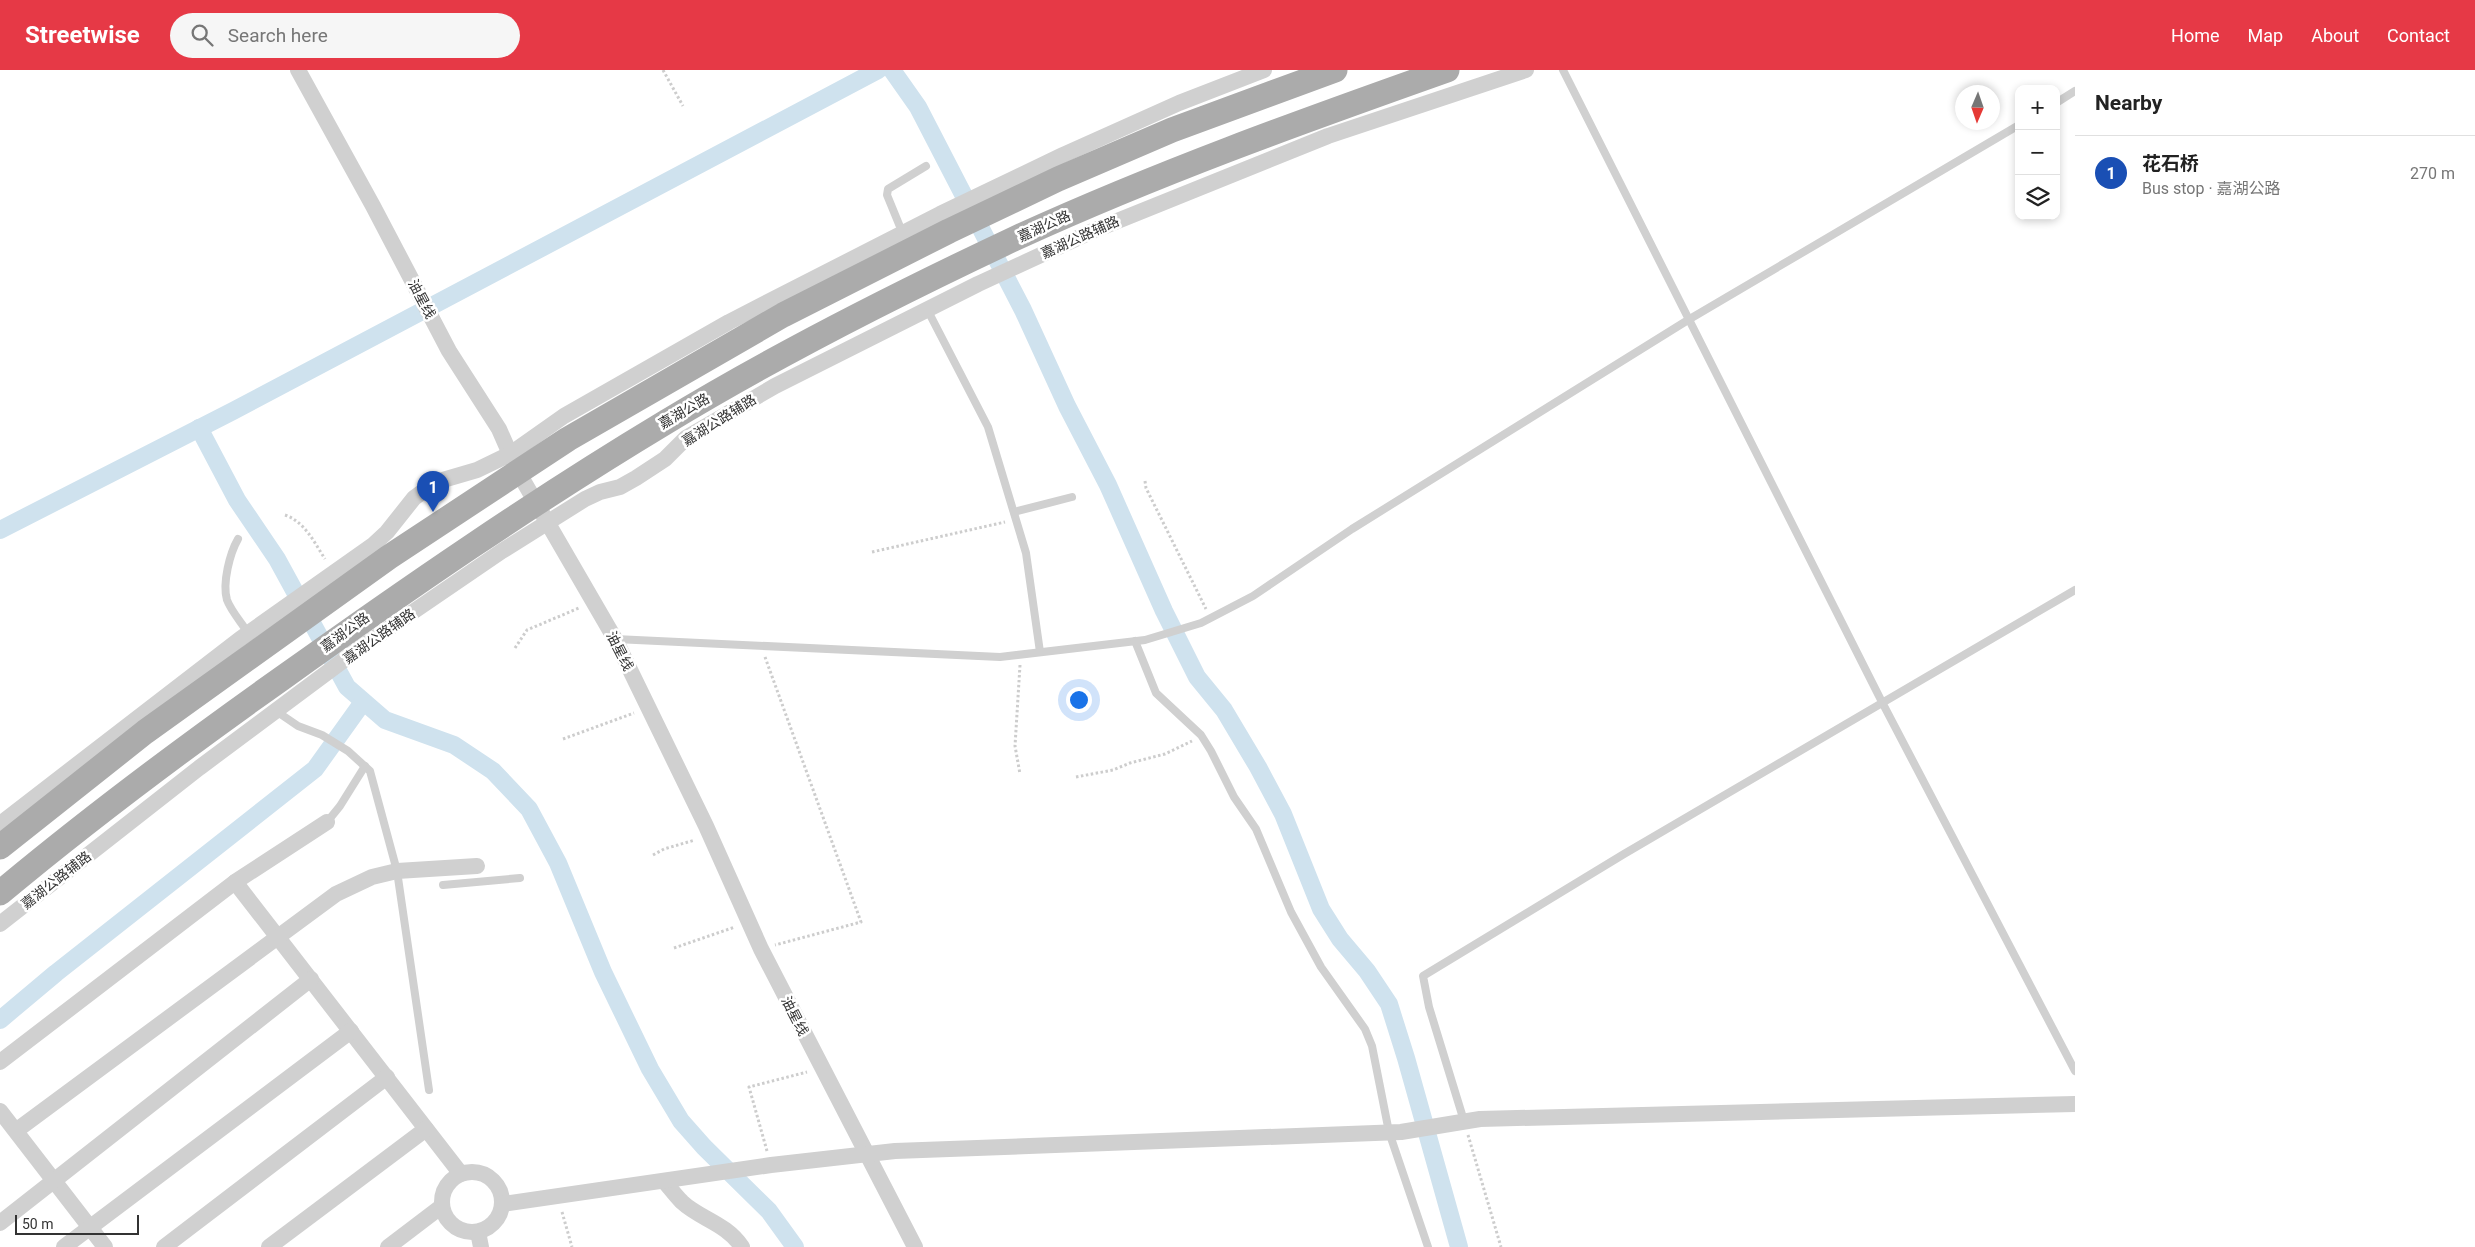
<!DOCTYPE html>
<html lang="en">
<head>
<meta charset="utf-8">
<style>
	:root { --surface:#fff; --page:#f6f6f6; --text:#222; --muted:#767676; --line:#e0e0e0; --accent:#e63946 }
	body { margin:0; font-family:Roboto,"Noto Sans SC",sans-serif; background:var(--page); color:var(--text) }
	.controls { position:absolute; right:15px; top:15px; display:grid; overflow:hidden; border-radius:10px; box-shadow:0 2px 8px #0003 }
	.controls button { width:45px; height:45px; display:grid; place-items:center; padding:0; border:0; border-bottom:1px solid var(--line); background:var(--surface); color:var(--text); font:25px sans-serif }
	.compass { position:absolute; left:1955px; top:15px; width:45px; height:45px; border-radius:50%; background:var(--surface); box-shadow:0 2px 8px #0003; rotate:182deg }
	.scale { position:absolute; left:15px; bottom:12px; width:124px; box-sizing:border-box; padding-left:5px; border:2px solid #333; border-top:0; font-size:14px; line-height:18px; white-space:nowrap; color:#333; -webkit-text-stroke:4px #fff; paint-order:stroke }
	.you { position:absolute; left:1078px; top:629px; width:18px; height:18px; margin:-12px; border:4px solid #fff; border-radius:50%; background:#1a73e8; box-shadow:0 0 0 8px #1a73e833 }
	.badge { display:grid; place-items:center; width:32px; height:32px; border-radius:50%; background:var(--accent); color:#fff; font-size:16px; font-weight:700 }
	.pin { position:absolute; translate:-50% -41px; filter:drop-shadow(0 1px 2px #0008) }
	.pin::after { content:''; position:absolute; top:26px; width:18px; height:15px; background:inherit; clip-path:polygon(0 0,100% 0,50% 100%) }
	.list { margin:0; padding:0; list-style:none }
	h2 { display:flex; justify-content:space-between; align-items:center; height:65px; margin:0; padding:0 20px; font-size:21px }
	h2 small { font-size:16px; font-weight:400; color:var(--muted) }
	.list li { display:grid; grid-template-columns:32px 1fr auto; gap:15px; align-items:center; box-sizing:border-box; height:75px; padding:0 20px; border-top:1px solid var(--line) }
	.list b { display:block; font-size:19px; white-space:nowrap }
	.list p { margin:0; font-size:16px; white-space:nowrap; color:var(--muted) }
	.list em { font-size:16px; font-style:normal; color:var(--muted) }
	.icon { flex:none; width:28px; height:28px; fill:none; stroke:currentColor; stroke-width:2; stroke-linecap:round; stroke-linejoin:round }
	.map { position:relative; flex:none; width:2075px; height:1177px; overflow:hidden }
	header { display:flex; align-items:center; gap:30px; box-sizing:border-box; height:70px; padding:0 25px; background:var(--accent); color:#fff }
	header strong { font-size:24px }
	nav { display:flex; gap:28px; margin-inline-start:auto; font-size:18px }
	.search { width:350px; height:45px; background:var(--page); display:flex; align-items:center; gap:12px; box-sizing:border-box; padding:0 18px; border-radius:28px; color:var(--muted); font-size:19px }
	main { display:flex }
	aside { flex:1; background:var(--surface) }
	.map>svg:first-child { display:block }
</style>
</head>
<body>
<header>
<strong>Streetwise</strong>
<div class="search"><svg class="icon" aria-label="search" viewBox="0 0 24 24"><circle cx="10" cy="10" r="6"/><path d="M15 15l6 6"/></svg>Search here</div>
<nav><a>Home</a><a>Map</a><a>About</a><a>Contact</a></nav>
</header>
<main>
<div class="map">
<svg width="2075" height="1177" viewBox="0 0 2075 1177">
	<rect width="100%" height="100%" fill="#fff"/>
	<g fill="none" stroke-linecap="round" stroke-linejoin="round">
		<g stroke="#cfe2ee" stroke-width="18">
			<polyline points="892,0 918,37 1023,240 1067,336 1108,415 1164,541 1197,607 1224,640 1258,697 1283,744 1321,839 1340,869 1367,901 1389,934 1406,988 1459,1177"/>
			<polyline points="199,358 237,430 277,489 347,617 385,650 454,675 493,701 529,739 558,793 603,902 650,999 681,1051 704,1077 769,1141 795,1177"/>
			<polyline points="0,460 233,341 878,0"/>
			<polyline points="0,950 56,903 315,699 363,632"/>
		</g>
		<g stroke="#cdcdcd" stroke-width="3" stroke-dasharray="2.5 2.5" stroke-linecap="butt">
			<polyline points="663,0 683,36"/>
			<polyline points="1145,411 1146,418 1206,539"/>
			<path d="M 285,445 C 305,452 314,472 325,489"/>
			<polyline points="872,482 1005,452"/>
			<polyline points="515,578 527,560 579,538"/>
			<polyline points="765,587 861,852 775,875"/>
			<polyline points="1020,595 1015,676 1020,704"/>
			<polyline points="563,669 634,643"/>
			<polyline points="1076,707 1113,700 1130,693 1165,684 1192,671"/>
			<polyline points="653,785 664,779 695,770"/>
			<polyline points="674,878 735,857"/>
			<polyline points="1468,1065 1501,1177"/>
			<polyline points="767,1081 749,1017 807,1002"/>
			<polyline points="562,1142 572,1177"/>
		</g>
		<g stroke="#d0d0d0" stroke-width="8">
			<polyline points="1563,0 1883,634 2075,1001"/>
			<polyline points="2056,33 2075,21"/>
			<polyline points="903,164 887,125 888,119 926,96"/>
			<polyline points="927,239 988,357 1026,483 1040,582"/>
			<polyline points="1014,442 1072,427"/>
			<path d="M 238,469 C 230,483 222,513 227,530 C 231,541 242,553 248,563"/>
			<polyline points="615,569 1000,587 1145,570 1201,553 1253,526 1352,459 1688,250 2019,55"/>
			<polyline points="1135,571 1156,623 1201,665 1211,681 1234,727 1256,759 1291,842 1321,897 1365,959 1372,976 1389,1062 1428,1177"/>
			<polyline points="276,641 298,656 322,665 348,681 370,701 397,801 429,1020"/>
			<polyline points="327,752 340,736 365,696"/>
			<polyline points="443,815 520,808"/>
			<polyline points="1464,1051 1429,937 1423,906 1624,784 2075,520"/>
		</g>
		<g stroke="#d0d0d0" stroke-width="16">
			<polyline points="298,0 373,136 449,281 499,359 517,400 615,569 706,756 761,879 915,1177"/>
			<polyline points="0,754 240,569 373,475 387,462 414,428 436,412 477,400 510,384 564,346 729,252 940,144 1063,85 1179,33 1264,0"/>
			<polyline points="235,812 461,1104"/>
			<polyline points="0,854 199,698 360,578 502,481 585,429 600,422 620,417 636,408 665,389 686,368 775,316 978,214 1095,160 1328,66 1526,0"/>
			<polyline points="0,992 235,812 327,752"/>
			<polyline points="0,1041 105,1177"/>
			<polyline points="17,1060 336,824 372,807 397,801 477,796"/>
			<circle cx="472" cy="1132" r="30"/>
			<path d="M 664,1111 C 670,1118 676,1126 682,1132 C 700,1149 726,1153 742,1177"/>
			<polyline points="503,1134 771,1095 895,1081 1401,1062 1480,1049 2075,1034"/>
			<polyline points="0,1153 311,909"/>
			<polyline points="478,1162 481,1177"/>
			<polyline points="64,1177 351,961"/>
			<polyline points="164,1177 387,1007"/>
			<polyline points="269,1177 426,1059"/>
			<polyline points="388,1177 442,1136"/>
		</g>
		<g stroke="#ababab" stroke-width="25">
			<polyline points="0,777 145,662 389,487 568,369 783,245 949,161 1058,109 1172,60 1335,0"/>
			<path d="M 0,823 C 91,747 185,677 281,609 C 407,519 533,432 666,352 C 778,284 897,224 1016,168 C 1158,103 1300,52 1447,0"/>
		</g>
	</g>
	<g text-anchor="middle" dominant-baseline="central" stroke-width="5" stroke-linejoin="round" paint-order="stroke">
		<g font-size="14" fill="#333" stroke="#fff">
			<text transform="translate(1044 156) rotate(-24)">嘉湖公路</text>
			<text transform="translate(1080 167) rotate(-24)">嘉湖公路辅路</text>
			<text transform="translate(422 229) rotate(62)">油星线</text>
			<text transform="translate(684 341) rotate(-30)">嘉湖公路</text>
			<text transform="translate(719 350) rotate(-32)">嘉湖公路辅路</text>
			<text transform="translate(345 562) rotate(-36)">嘉湖公路</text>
			<text transform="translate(379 566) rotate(-35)">嘉湖公路辅路</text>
			<text transform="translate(620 581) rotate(63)">油星线</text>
			<text transform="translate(56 810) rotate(-38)">嘉湖公路辅路</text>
			<text transform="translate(795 946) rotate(63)">油星线</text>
		</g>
	</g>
</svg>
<div class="controls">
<button>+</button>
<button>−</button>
<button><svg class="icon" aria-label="layers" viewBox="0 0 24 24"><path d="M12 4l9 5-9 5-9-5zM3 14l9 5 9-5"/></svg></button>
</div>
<svg class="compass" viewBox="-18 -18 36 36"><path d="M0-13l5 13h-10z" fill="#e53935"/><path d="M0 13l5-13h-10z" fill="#767676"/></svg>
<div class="scale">50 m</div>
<div class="you"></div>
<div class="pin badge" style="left:433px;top:442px;background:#1a4fb4">1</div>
</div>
<aside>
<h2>Nearby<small></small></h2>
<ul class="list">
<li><span class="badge" style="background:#1a4fb4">1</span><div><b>花石桥</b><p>Bus stop · 嘉湖公路</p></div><em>270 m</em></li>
</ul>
</aside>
</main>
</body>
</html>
